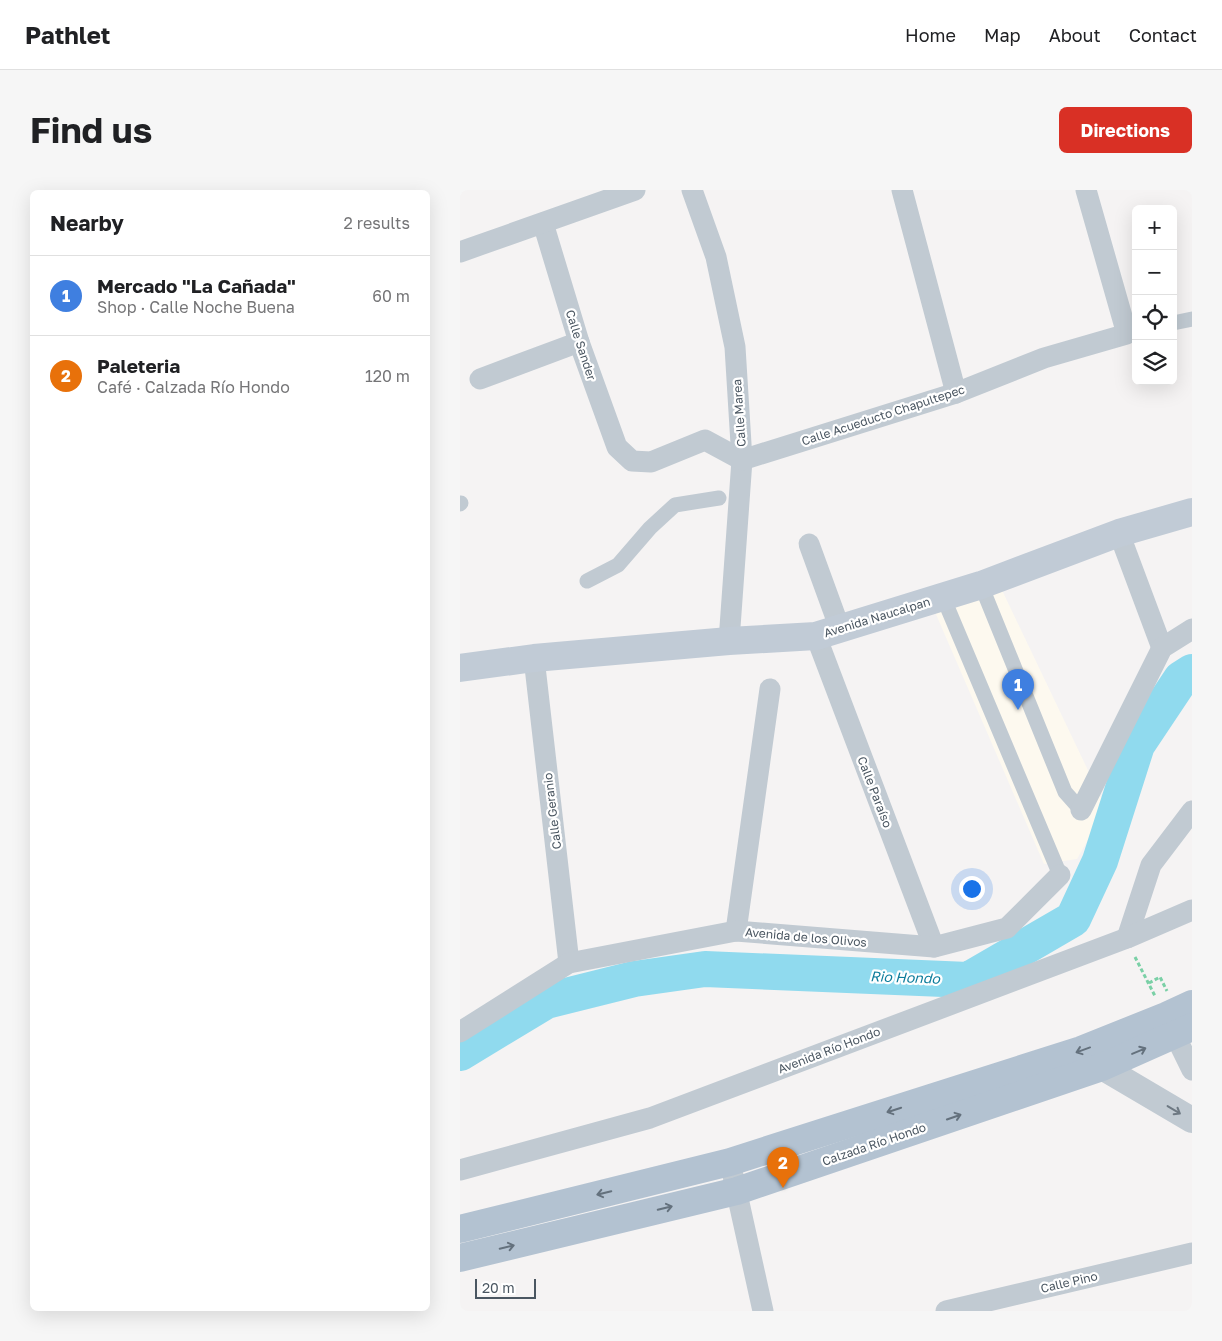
<!DOCTYPE html>
<html lang="en">
<head>
<meta charset="utf-8">
<style>
	:root { --surface:#fff; --page:#f6f6f6; --text:#202124; --muted:#757577; --line:#e0e0e0; --accent:#d93025 }
	body { margin:0; font-family:"Golos Text",sans-serif; background:var(--page); color:var(--text) }
	.controls { position:absolute; right:15px; top:15px; display:grid; overflow:hidden; border-radius:8px; box-shadow:0 5px 20px #0002 }
	.controls button { width:45px; height:45px; display:grid; place-items:center; padding:0; border:0; border-bottom:1px solid var(--line); background:var(--surface); color:var(--text); font:25px sans-serif }
	.scale { position:absolute; left:15px; bottom:12px; width:61px; box-sizing:border-box; padding-left:5px; border:2px solid #4a5661; border-top:0; font-size:14px; line-height:18px; white-space:nowrap; color:#4a5661; -webkit-text-stroke:4px #fff; paint-order:stroke }
	.you { position:absolute; left:511px; top:698px; width:18px; height:18px; margin:-12px; border:4px solid #fff; border-radius:50%; background:#1a73e8; box-shadow:0 0 0 8px #1a73e833 }
	.badge { display:grid; place-items:center; width:32px; height:32px; border-radius:50%; background:var(--accent); color:#fff; font-size:16px; font-weight:700 }
	.pin { position:absolute; translate:-50% -41px; filter:drop-shadow(0 1px 2px #0008) }
	.pin::after { content:''; position:absolute; top:26px; width:18px; height:15px; background:inherit; clip-path:polygon(0 0,100% 0,50% 100%) }
	.list { margin:0; padding:0; list-style:none }
	h2 { display:flex; justify-content:space-between; align-items:center; height:65px; margin:0; padding:0 20px; font-size:21px }
	h2 small { font-size:16px; font-weight:400; color:var(--muted) }
	.list li { display:grid; grid-template-columns:32px 1fr auto; gap:15px; align-items:center; box-sizing:border-box; height:80px; padding:0 20px; border-top:1px solid var(--line) }
	.list b { display:block; font-size:19px; white-space:nowrap }
	.list p { margin:0; font-size:16px; white-space:nowrap; color:var(--muted) }
	.list em { font-size:16px; font-style:normal; color:var(--muted) }
	.icon { flex:none; width:28px; height:28px; fill:none; stroke:currentColor; stroke-width:2; stroke-linecap:round; stroke-linejoin:round }
	.map { position:relative; flex:none; width:732px; height:1121px; overflow:hidden; border-radius:8px }
	header { display:flex; align-items:center; gap:30px; box-sizing:border-box; height:70px; padding:0 25px; background:var(--surface); border-bottom:1px solid var(--line) }
	header strong { font-size:24px }
	nav { display:flex; gap:28px; margin-inline-start:auto; font-size:18px }
	.intro { display:flex; align-items:center; justify-content:space-between; box-sizing:border-box; height:120px; padding:0 30px }
	h1 { margin:0; font-size:35px }
	.button { padding:12px 22px; border-radius:8px; background:var(--accent); color:#fff; font-size:18px; font-weight:700 }
	main { display:flex; gap:30px; padding:0 30px }
	aside { flex:1; background:var(--surface); border-radius:8px; box-shadow:0 5px 20px #0002 }
	.map>svg:first-child { display:block }
</style>
</head>
<body>
<header>
<strong>Pathlet</strong>
<nav><a>Home</a><a>Map</a><a>About</a><a>Contact</a></nav>
</header>
<div class="intro"><h1>Find us</h1><a class="button">Directions</a></div>
<main>
<aside>
<h2>Nearby<small>2 results</small></h2>
<ul class="list">
<li><span class="badge" style="background:#3f7fe0">1</span><div><b>Mercado &quot;La Cañada&quot;</b><p>Shop · Calle Noche Buena</p></div><em>60 m</em></li>
<li><span class="badge" style="background:#e8710a">2</span><div><b>Paleteria</b><p>Café · Calzada Río Hondo</p></div><em>120 m</em></li>
</ul>
</aside>
<div class="map">
<svg width="732" height="1121" viewBox="0 0 732 1121">
	<rect width="100%" height="100%" fill="#f5f3f3"/>
	<polygon fill="#fdf9ef" points="540,396 646,618 617,669 584,674 475,422"/>
	<g fill="none" stroke-linecap="round" stroke-linejoin="round">
		<polyline stroke="#90daee" stroke-width="36" points="0,863 86,811 174,789 245,779 508,790 613,729 640,671 677,555 721,489 732,482"/>
		<g stroke="#7ad0a6" stroke-width="3" stroke-dasharray="4 2.5" stroke-linecap="butt">
			<polyline points="675,767 695,806"/>
			<polyline points="689,793 700,787 707,801"/>
		</g>
		<g stroke="#c1cad2" stroke-width="15">
			<polyline points="713,133 732,129"/>
			<polyline points="0,314 1,313"/>
			<polyline points="127,391 158,375 190,338 215,315 259,308"/>
			<polyline points="521,395 605,602 621,620"/>
			<polyline points="483,407 600,685"/>
		</g>
		<g stroke="#c1cad2" stroke-width="21">
			<polyline points="232,0 256,67 275,157 282,270 269,451"/>
			<polyline points="442,0 496,203"/>
			<polyline points="83,33 119,152 157,257 172,271 191,272 245,250 282,270 496,203 584,168 667,144 626,0"/>
			<polyline points="0,62 175,0"/>
			<polyline points="20,189 119,152"/>
			<polyline points="659,343 702,458"/>
			<polyline points="349,354 380,439"/>
			<polyline points="356,446 474,757"/>
			<polyline points="74,468 109,773"/>
			<polyline points="621,620 702,458 732,439"/>
			<polyline points="276,741 310,499"/>
			<polyline points="667,748 691,675 732,621"/>
			<polyline points="708,831 732,880"/>
			<polyline points="0,842 109,773 276,741 474,757 547,738 600,685"/>
			<polyline points="270,972 303,1121"/>
			<polyline points="0,980 190,928 667,748 732,720"/>
			<polyline points="486,1121 732,1063"/>
		</g>
		<polyline stroke="#c1cad2" stroke-width="26" points="642,877 732,930"/>
		<polyline stroke="#c1cbd6" stroke-width="28" points="0,478 74,468 269,451 356,446 521,395 659,343 732,322"/>
		<g stroke="#b3c2d1" stroke-width="28">
			<polyline points="0,1039 270,972 621,860 706,826 732,814"/>
			<polyline points="0,1068 277,1001 642,877 732,837"/>
		</g>
	</g>
	<defs><path id="oneway-shaft" d="M-6 0H5M1.5-3L5.5 0L1.5 3" fill="none" stroke-width="1.6" stroke-linecap="round" stroke-linejoin="round" transform="scale(1.25)"/></defs>
	<g stroke="#64717d">
		<use href="#oneway-shaft" transform="translate(623 860) rotate(160)"/>
		<use href="#oneway-shaft" transform="translate(679 861) rotate(-23)"/>
		<use href="#oneway-shaft" transform="translate(434 920) rotate(162)"/>
		<use href="#oneway-shaft" transform="translate(494 927) rotate(-19)"/>
		<use href="#oneway-shaft" transform="translate(144 1003) rotate(166)"/>
		<use href="#oneway-shaft" transform="translate(205 1018) rotate(-14)"/>
		<use href="#oneway-shaft" transform="translate(47 1057) rotate(-14)"/>
	</g>
	<use stroke="#6e7983" href="#oneway-shaft" transform="translate(714 920) rotate(31)"/>
	<g text-anchor="middle" dominant-baseline="central" stroke-width="4.5" stroke-linejoin="round" paint-order="stroke">
		<g font-size="12" fill="#4a5661" stroke="#fff">
			<text transform="translate(121 155) rotate(72)">Calle Sander</text>
			<text transform="translate(279 223) rotate(-94)">Calle Marea</text>
			<text transform="translate(423 225) rotate(-18)">Calle Acueducto Chapultepec</text>
			<text transform="translate(417 427) rotate(-17)">Avenida Naucalpan</text>
			<text transform="translate(415 602) rotate(69)">Calle Paraíso</text>
			<text transform="translate(92 621) rotate(-97)">Calle Geranio</text>
			<text transform="translate(346 747) rotate(5)">Avenida de los Olivos</text>
			<text transform="translate(369 860) rotate(-21)">Avenida Río Hondo</text>
			<text transform="translate(414 954) rotate(-19)">Calzada Río Hondo</text>
			<text transform="translate(609 1092) rotate(-13)">Calle Pino</text>
		</g>
		<g font-size="14" font-style="italic" fill="#0c7c9b" stroke="#fff">
			<text transform="translate(445 787) rotate(2)">Rio Hondo</text>
		</g>
	</g>
</svg>
<div class="controls">
<button>+</button>
<button>−</button>
<button><svg class="icon" aria-label="locate" viewBox="0 0 24 24"><circle cx="12" cy="12" r="6"/><path d="M12 2v4M12 18v4M2 12h4M18 12h4"/></svg></button>
<button><svg class="icon" aria-label="layers" viewBox="0 0 24 24"><path d="M12 4l9 5-9 5-9-5zM3 14l9 5 9-5"/></svg></button>
</div>
<div class="scale">20 m</div>
<div class="you"></div>
<div class="pin badge" style="left:558px;top:520px;background:#3f7fe0">1</div>
<div class="pin badge" style="left:323px;top:998px;background:#e8710a">2</div>
</div>
</main>
</body>
</html>
